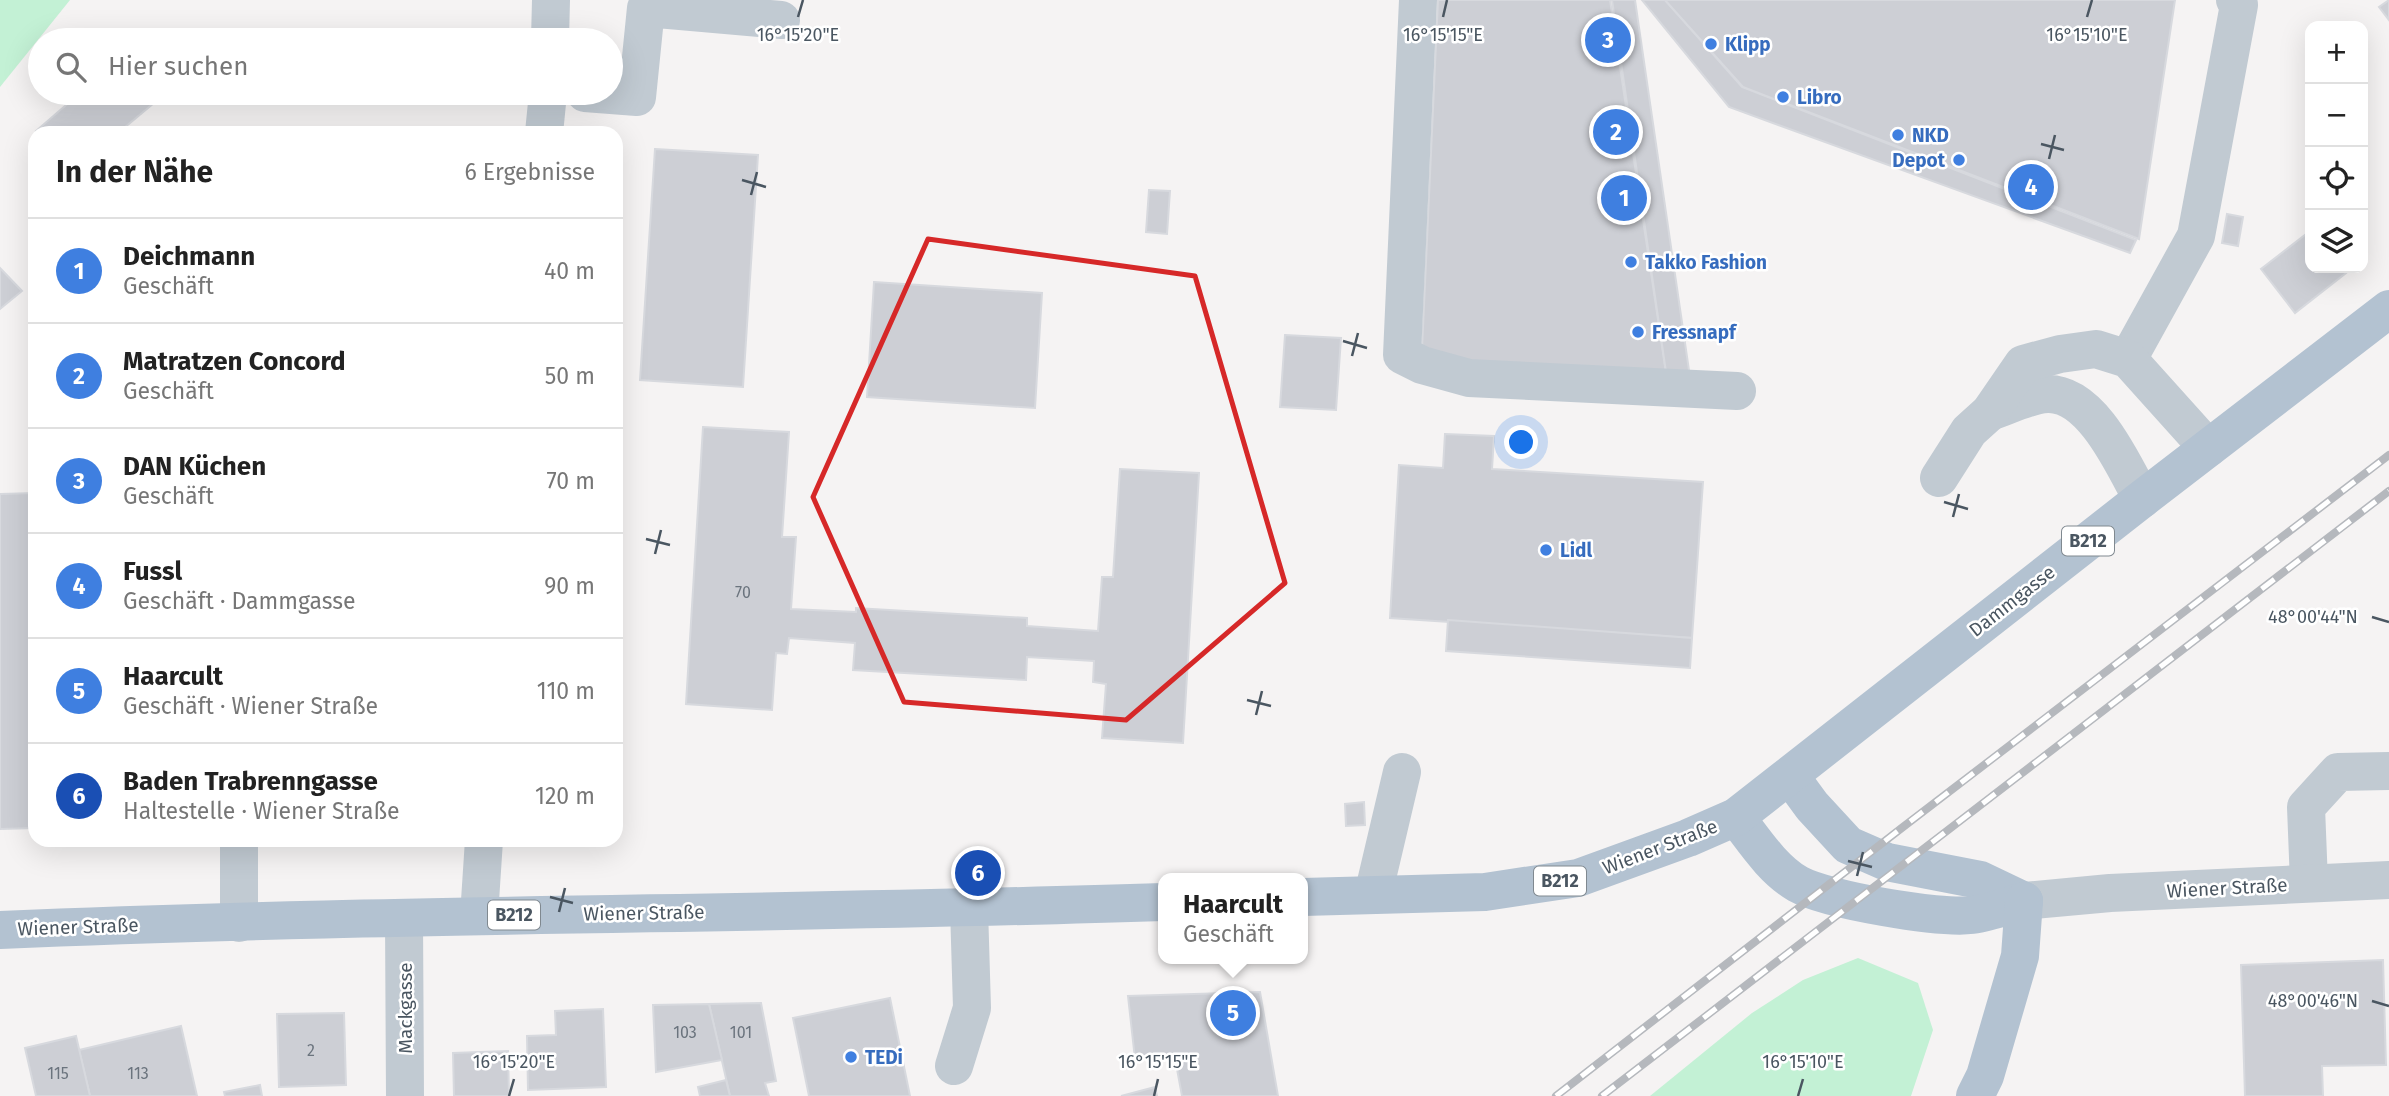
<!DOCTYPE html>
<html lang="de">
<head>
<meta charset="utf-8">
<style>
	:root { --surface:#fff; --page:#f6f6f6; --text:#222; --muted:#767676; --line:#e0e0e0; --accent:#b45309 }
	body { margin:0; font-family:"Fira Sans",sans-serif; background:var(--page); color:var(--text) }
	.controls { position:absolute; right:21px; top:21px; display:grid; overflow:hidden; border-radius:14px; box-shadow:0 7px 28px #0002 }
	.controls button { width:63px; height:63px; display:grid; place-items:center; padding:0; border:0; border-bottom:2px solid var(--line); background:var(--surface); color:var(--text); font:35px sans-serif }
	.you { position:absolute; left:1522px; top:443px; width:24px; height:24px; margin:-18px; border:5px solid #fff; border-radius:50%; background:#1a73e8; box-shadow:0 0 0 10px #1a73e833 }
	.badge { display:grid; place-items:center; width:46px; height:46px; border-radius:50%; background:var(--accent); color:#fff; font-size:23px; font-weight:700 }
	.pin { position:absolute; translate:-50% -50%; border:4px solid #fff; box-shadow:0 2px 7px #0006 }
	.popup { position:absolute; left:1158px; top:873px; width:150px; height:91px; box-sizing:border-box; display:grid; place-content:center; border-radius:14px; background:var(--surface); filter:drop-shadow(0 2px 5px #0005); font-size:23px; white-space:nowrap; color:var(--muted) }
	.popup b { font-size:26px; color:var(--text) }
	.popup::after { content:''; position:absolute; left:50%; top:100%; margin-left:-14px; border:14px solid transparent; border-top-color:var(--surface) }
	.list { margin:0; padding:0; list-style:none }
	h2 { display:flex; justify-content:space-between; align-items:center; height:91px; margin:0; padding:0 28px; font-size:30px }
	h2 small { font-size:23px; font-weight:400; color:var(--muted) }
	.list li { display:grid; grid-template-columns:46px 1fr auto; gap:21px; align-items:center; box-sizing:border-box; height:105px; padding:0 28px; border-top:2px solid var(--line) }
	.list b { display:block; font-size:26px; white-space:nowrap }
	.list p { margin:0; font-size:23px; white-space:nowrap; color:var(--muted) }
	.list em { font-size:23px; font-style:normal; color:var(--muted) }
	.icon { flex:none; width:38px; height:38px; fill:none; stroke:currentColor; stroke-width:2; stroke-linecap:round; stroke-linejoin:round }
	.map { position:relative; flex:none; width:2389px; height:1096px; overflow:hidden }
	.search { position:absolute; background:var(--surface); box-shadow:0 7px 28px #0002; left:28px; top:28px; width:595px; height:77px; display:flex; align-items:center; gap:18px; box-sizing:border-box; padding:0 24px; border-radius:38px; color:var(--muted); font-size:26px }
	.panel { position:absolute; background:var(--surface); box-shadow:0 7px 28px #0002; left:28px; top:126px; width:595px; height:721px; border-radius:21px }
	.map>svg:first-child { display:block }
</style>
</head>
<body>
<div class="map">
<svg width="2389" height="1096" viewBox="0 0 2389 1096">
	<rect width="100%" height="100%" fill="#f5f3f3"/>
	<g fill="#c3f1d5">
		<polygon points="0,0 70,0 0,87"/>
		<polygon points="1858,958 1918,983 1933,1030 1911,1096 1650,1096 1752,1013 1803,980"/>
	</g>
	<g fill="#cdcfd5" stroke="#d7d9de" stroke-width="2">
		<polygon points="1438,0 1610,0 1668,386 1501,375 1422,349"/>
		<polygon points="1612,0 1635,0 1691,384 1668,386"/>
		<polygon points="1642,0 1665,0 1742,87 2136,240 2130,253 1729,107"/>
		<polygon points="1665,0 2175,0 2139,239 1743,87"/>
		<polygon points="2389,0 2389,20 2379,7"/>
		<polygon points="80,93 166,93 118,133 38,133 36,131"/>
		<polygon points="655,149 758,155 743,387 640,380"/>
		<polygon points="1149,190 1170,191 1167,234 1146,232"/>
		<polygon points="2227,214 2243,217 2238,246 2222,243"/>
		<polygon points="2310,231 2310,268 2342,268 2346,273 2295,313 2261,269"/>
		<polygon points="0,268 22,291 0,309"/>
		<polygon points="874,282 1042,293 1035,408 867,397"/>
		<polygon points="1285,335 1341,338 1336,410 1280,407"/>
		<polygon points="703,427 789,432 782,537 796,537 791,609 856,612 856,608 1027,618 1027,626 1098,631 1102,577 1113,577 1120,469 1199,473 1183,743 1102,738 1106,684 1093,682 1094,661 1027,657 1026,680 853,670 855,643 789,638 787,654 776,653 772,710 686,704"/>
		<polygon points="1445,434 1494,436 1492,469 1703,482 1692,638 1390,618 1399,465 1443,468"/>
		<polygon points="35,493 35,828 0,829 0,494"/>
		<polygon points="1448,620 1692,638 1690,668 1446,651"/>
		<polygon points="1364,802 1365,825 1346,826 1345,804"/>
		<polygon points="2383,960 2386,1065 2322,1066 2323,1096 2245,1096 2241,965"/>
		<polygon points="1260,992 1278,1096 1182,1096 1175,1058 1135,1059 1128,996"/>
		<polygon points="890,998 910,1096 809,1096 793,1018"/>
		<polygon points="761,1003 776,1081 765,1083 769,1096 730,1096 709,1004"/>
		<polygon points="709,1004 722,1060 656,1072 653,1005"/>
		<polygon points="603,1009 606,1087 528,1090 527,1036 556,1035 555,1011"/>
		<polygon points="344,1013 346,1085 279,1087 277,1014"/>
		<polygon points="181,1026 197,1096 90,1096 79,1050"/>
		<polygon points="76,1036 90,1096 36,1096 25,1048"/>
		<polygon points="508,1051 509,1096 454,1096 453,1053"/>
		<polygon points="726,1080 730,1096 700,1096 698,1087"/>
		<polygon points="260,1085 262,1096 225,1096 224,1092"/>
		<polygon points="1155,1087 1157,1096 1121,1096"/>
	</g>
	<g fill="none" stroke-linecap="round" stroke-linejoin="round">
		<g stroke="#c1cad2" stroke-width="38">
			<polyline points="1418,0 1402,355 1422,365 1469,378 1737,391"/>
			<polyline points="550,40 551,0"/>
			<polyline points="585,93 637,97 646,8 781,20"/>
			<polyline points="544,133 548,93"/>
			<polyline points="2128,359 2196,236 2239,5 2235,0"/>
			<path d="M 1990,412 C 2008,406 2029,395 2047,394 C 2092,392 2124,466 2142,499"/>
			<polyline points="1939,478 1969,431 1990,412 2023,364 2060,354 2096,349 2128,359 2208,448"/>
			<polyline points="239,840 239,923"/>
			<polyline points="2309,883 2306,807 2338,772 2389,771"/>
			<polyline points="1373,895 1402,772"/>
			<polyline points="2024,901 2110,893 2389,880"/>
			<polyline points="479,916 484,840"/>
			<polyline points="404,919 405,1096"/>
			<polyline points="954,1066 972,1008 969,908"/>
		</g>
		<g stroke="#b3c2d1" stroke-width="38">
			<polyline points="1790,776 1812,806 1848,845 1887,862 1980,880 2024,901"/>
			<path d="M 1736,817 C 1754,840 1772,869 1798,884 C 1827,900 1939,919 1972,915 C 1989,913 2007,906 2024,901"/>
			<polyline points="1303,897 1485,892 1578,878 1688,838 1736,817 2142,499 2389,309"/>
			<path d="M 0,930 C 387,913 775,915 1163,902"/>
			<polyline points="1975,1096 1985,1076 2020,956 2024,901"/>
		</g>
		<g stroke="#b5b8bd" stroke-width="8">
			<g id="rail">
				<polyline points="1556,1096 1903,827 2389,455"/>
				<polyline points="1602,1096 2389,491"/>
			</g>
		</g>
		<use href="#rail" stroke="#fff" stroke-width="5" stroke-dasharray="16" stroke-linecap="butt"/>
	</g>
	<path fill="none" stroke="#d62828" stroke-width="5" stroke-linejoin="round" d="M 928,239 L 1195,276 L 1285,583 L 1126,720 L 904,702 L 813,497 Z"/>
	<path fill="none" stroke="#4a5661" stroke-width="2.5" d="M 798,17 L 803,0M 1443,17 L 1447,0M 2087,17 L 2092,0M 2041,144 L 2064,150M 2049,159 L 2055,135M 742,180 L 766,187M 751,195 L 757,172M 1343,341 L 1367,348M 1352,356 L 1358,333M 1944,502 L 1968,509M 1953,517 L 1959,494M 646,539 L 670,545M 655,554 L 661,530M 2372,617 L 2389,622M 1247,700 L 1271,706M 1256,715 L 1262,691M 1848,861 L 1872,867M 1857,876 L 1863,852M 550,897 L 573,903M 559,912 L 565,888M 2372,1001 L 2389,1006M 509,1096 L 514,1079M 1154,1096 L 1158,1079M 1798,1096 L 1803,1079"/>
	<g fill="#3f7fe0" stroke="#fff" stroke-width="2.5">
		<circle cx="1711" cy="44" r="7"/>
		<circle cx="1783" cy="97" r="7"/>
		<circle cx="1898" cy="135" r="7"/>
		<circle cx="1959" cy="160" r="7"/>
		<circle cx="1631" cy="262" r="7"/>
		<circle cx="1638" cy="332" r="7"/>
		<circle cx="1546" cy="550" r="7"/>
		<circle cx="851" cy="1057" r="7"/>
	</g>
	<g text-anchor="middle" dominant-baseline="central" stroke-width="5" stroke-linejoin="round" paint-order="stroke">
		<g font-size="16" fill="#6b747e">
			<text x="743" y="592">70</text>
			<text x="685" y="1032">103</text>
			<text x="741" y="1032">101</text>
			<text x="311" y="1050">2</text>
			<text x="58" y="1073">115</text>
			<text x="138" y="1073">113</text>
		</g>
		<g fill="#fff" stroke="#808990" stroke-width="2">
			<rect x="2062" y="526.5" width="52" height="29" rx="5"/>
			<rect x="1534" y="866.5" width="52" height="29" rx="5"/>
			<rect x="488" y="900.5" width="52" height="29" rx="5"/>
		</g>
		<g font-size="18" font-weight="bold" fill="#4a5661">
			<text x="2088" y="541">B212</text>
			<text x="1560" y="881">B212</text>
			<text x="514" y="915">B212</text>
		</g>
		<g font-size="19" font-weight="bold" fill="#366cbe" stroke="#fff" text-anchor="start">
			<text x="1725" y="44">Klipp</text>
			<text x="1797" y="97">Libro</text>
			<text x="1912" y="135">NKD</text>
			<text x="1945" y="160" text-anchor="end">Depot</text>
			<text x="1645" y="262">Takko Fashion</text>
			<text x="1652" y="332">Fressnapf</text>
			<text x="1560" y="550">Lidl</text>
			<text x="865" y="1057">TEDi</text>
		</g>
		<g font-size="19" fill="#4a5661" stroke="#fff">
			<text transform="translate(2012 601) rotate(-38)">Dammgasse</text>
			<text transform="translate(1660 847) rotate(-21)">Wiener Straße</text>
			<text transform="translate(2227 888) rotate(-3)">Wiener Straße</text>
			<text transform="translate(644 913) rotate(-1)">Wiener Straße</text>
			<text transform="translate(78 927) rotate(-2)">Wiener Straße</text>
			<text transform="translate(405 1008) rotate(-90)">Mackgasse</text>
		</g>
	</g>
	<g font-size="18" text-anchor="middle" fill="#4a5661" stroke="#fff" stroke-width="5" stroke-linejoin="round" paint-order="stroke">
		<text x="798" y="41">16°15'20"E</text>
		<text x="1443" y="41">16°15'15"E</text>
		<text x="2087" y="41">16°15'10"E</text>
		<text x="2313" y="623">48°00'44"N</text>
		<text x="2313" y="1007">48°00'46"N</text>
		<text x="514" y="1068">16°15'20"E</text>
		<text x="1158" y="1068">16°15'15"E</text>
		<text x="1803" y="1068">16°15'10"E</text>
	</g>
</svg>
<div class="controls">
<button>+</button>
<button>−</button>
<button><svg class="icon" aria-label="locate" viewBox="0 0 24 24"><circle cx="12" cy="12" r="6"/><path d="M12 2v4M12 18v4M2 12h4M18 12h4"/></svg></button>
<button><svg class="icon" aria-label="layers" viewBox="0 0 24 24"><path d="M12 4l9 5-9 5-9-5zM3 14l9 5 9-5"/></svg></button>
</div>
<div class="you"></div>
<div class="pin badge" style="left:1624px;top:198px;background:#3f7fe0">1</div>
<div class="pin badge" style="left:1616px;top:132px;background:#3f7fe0">2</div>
<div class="pin badge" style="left:1608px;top:40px;background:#3f7fe0">3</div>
<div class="pin badge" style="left:2031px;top:187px;background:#3f7fe0">4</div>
<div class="pin badge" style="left:1233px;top:1013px;background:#3f7fe0">5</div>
<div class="popup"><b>Haarcult</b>Geschäft</div>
<div class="pin badge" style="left:978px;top:873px;background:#1a4fb4">6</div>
<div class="search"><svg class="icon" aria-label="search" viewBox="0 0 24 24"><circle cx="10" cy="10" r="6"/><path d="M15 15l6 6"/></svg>Hier suchen</div>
<section class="panel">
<h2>In der Nähe<small>6 Ergebnisse</small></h2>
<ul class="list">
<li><span class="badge" style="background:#3f7fe0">1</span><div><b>Deichmann</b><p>Geschäft</p></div><em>40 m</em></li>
<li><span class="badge" style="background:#3f7fe0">2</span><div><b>Matratzen Concord</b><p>Geschäft</p></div><em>50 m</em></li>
<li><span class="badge" style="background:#3f7fe0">3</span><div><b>DAN Küchen</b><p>Geschäft</p></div><em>70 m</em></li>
<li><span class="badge" style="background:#3f7fe0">4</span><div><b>Fussl</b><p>Geschäft · Dammgasse</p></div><em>90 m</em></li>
<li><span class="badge" style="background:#3f7fe0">5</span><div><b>Haarcult</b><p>Geschäft · Wiener Straße</p></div><em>110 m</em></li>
<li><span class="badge" style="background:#1a4fb4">6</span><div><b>Baden Trabrenngasse</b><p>Haltestelle · Wiener Straße</p></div><em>120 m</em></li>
</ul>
</section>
</div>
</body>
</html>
